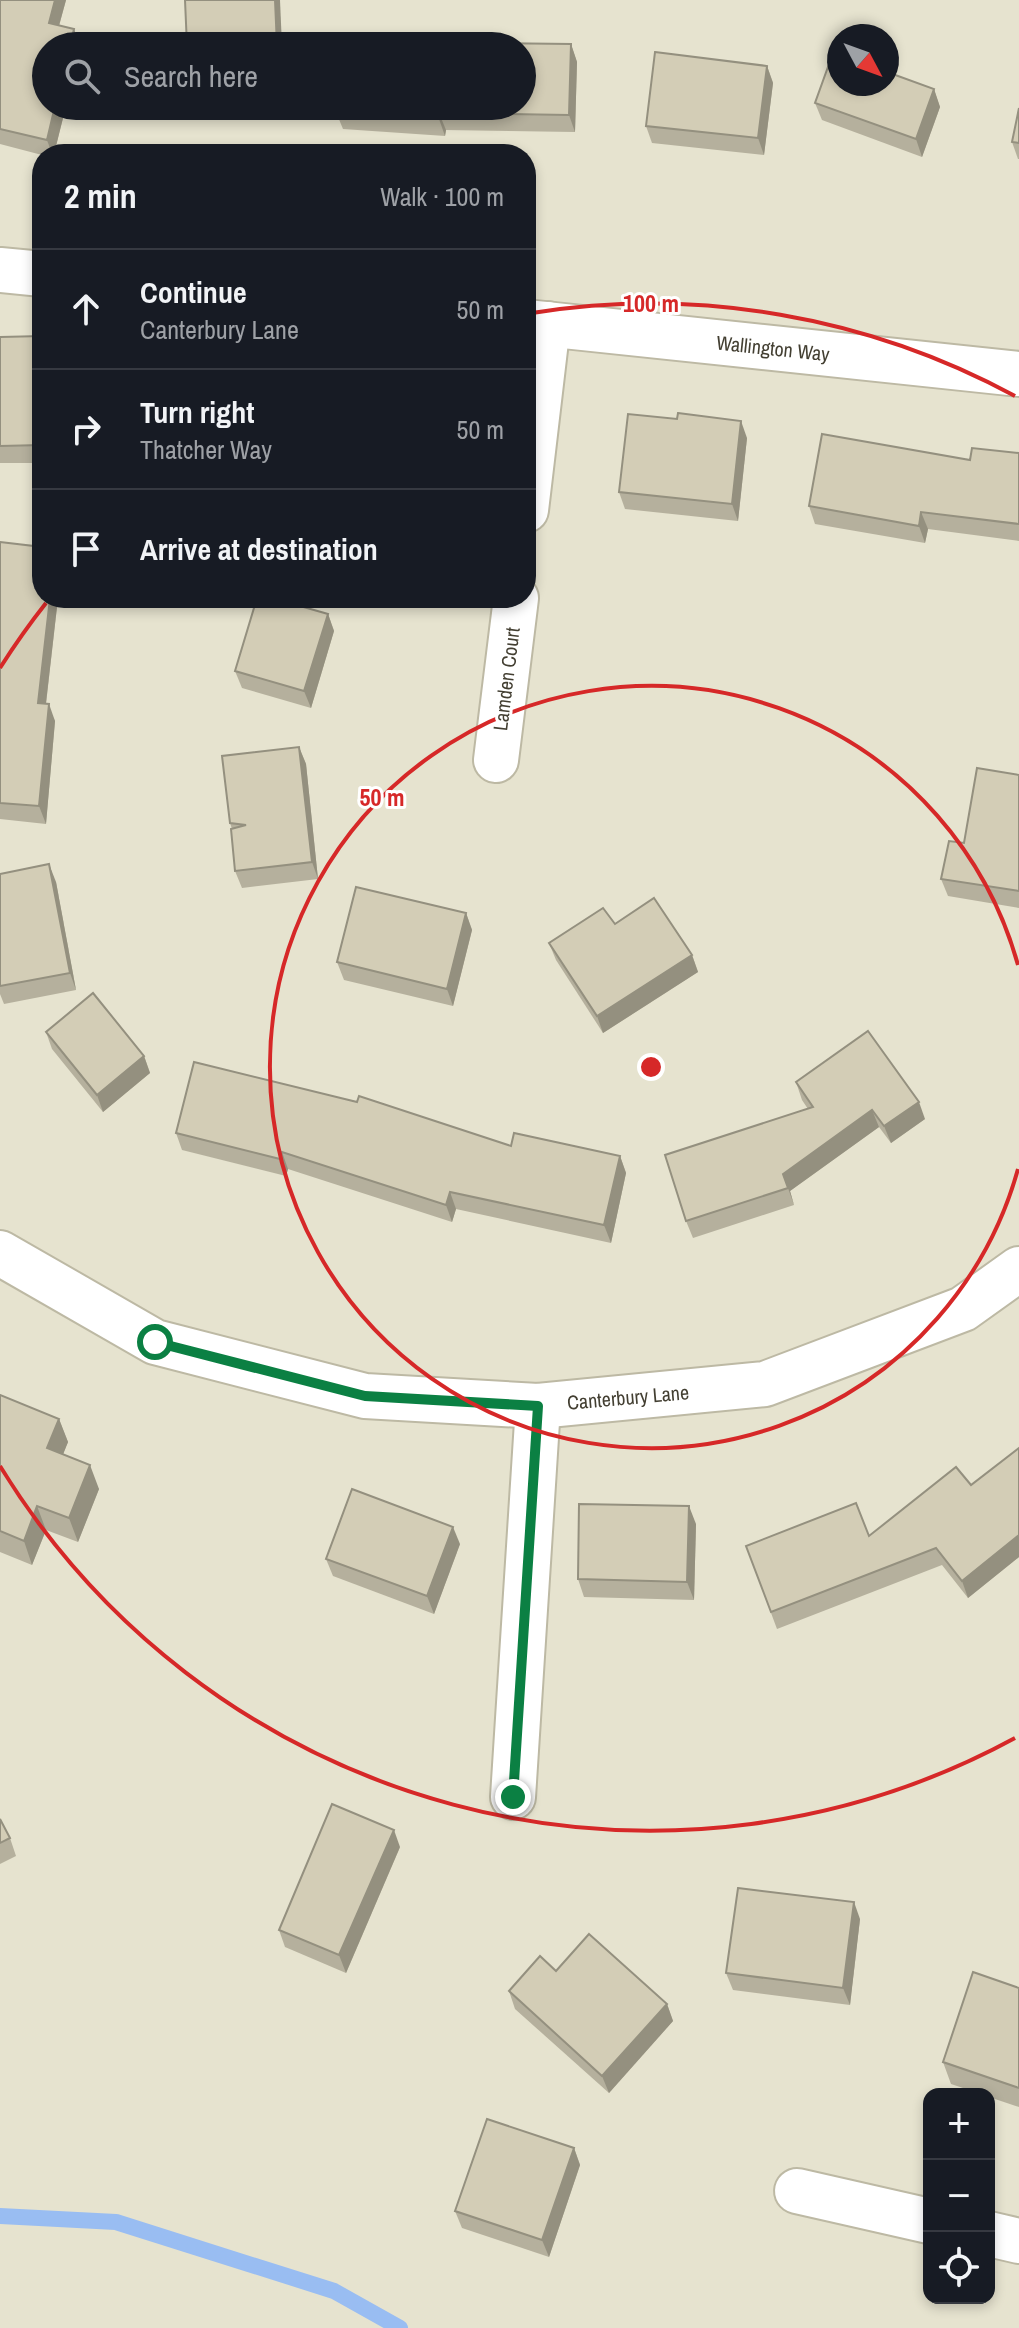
<!DOCTYPE html>
<html lang="en">
<head>
<meta charset="utf-8">
<style>
	:root { --surface:#171b24; --page:#20242c; --text:#f1f3f6; --muted:#9ea1a6; --line:#363941 }
	body { margin:0; font-family:"Archivo Narrow",sans-serif; background:var(--page); color:var(--text) }
	.controls { position:absolute; right:24px; bottom:24px; display:grid; overflow:hidden; border-radius:16px; box-shadow:0 4px 12px #0003 }
	.controls button { width:72px; height:72px; display:grid; place-items:center; padding:0; border:0; border-bottom:2px solid var(--line); background:var(--surface); color:var(--text); font:40px sans-serif }
	.compass { position:absolute; left:827px; top:24px; width:72px; height:72px; border-radius:50%; background:var(--surface); box-shadow:0 4px 12px #0003; rotate:131deg }
	.stop { position:absolute; width:24px; height:24px; margin:-18px; border:6px solid #0b8043; border-radius:50%; background:#fff }
	.stop.end { background:#0b8043; border-color:#fff; box-shadow:0 2px 8px #0008 }
	.list { margin:0; padding:0; list-style:none }
	h2 { display:flex; justify-content:space-between; align-items:center; height:104px; margin:0; padding:0 32px; font-size:34px }
	h2 small { font-size:26px; font-weight:400; color:var(--muted) }
	.list li { display:grid; grid-template-columns:52px 1fr auto; gap:24px; align-items:center; box-sizing:border-box; height:120px; padding:0 32px; border-top:2px solid var(--line) }
	.list b { display:block; font-size:30px; white-space:nowrap }
	.list p { margin:0; font-size:26px; white-space:nowrap; color:var(--muted) }
	.list em { font-size:26px; font-style:normal; color:var(--muted) }
	.icon { flex:none; width:44px; height:44px; fill:none; stroke:currentColor; stroke-width:2; stroke-linecap:round; stroke-linejoin:round }
	.map { position:relative; flex:none; width:1019px; height:2328px; overflow:hidden }
	.search { position:absolute; background:var(--surface); box-shadow:0 4px 12px #0003; left:32px; top:32px; width:504px; height:88px; display:flex; align-items:center; gap:20px; box-sizing:border-box; padding:0 28px; border-radius:44px; color:var(--muted); font-size:30px }
	.panel { position:absolute; background:var(--surface); box-shadow:0 4px 12px #0003; left:32px; top:144px; width:504px; height:464px; border-radius:32px }
	.map>svg:first-child { display:block }
</style>
</head>
<body>
<div class="map">
<svg width="1019" height="2328" viewBox="0 0 1019 2328">
	<rect width="100%" height="100%" fill="#f2f0e1"/>
	<path fill="#e6e3cf" fill-rule="evenodd" d="M 0,0 L 1019,0 L 1019,2328 L 0,2328 ZM 839,36 L 887,36 L 887,84 L 839,84 ZM 46,46 L 522,46 L 522,106 L 46,106 ZM 42,154 L 526,154 L 526,598 L 42,598 ZM 929,2094 L 989,2094 L 989,2298 L 929,2298 Z"/>
	<g fill="none" stroke-linecap="round" stroke-linejoin="round">
		<polyline stroke="#99bdf2" stroke-width="16" points="0,2216 116,2222 334,2291 400,2328"/>
		<g stroke="#bdb9a4" stroke-width="48">
			<g id="minor">
				<polyline points="0,270 42,274"/>
				<polyline points="526,322 1019,374"/>
				<polyline points="526,510 548,324"/>
				<polyline points="496,760 516,598"/>
				<polyline points="0,1253 155,1342 365,1396 538,1406 765,1384 963,1309 1019,1269"/>
				<polyline points="513,1797 538,1406"/>
				<polyline points="797,2191 929,2221"/>
				<polyline points="989,2234 1019,2241"/>
			</g>
		</g>
		<use href="#minor" stroke="#fff" stroke-width="44"/>
	</g>
	<g fill="#b5b09d">
		<polygon points="0,0 66,0 59,26 46,106 66,106 54,154 42,155 0,144"/>
		<polygon points="571,44 577,62 575,132 446,130 445,136 343,129 336,112"/>
		<polygon points="767,66 773,83 764,155 652,143 646,126"/>
		<polygon points="934,89 940,107 922,157 822,120 815,103"/>
		<polygon points="1019,108 1019,159 1018,159 1012,142"/>
		<polygon points="42,336 42,463 0,463 0,337"/>
		<polygon points="677,419 747,438 738,521 625,509 619,492"/>
		<polygon points="1019,453 1019,541 928,529 925,543 815,524 809,506 970,460"/>
		<polygon points="0,542 58,598 46,704 55,721 46,824 0,819"/>
		<polygon points="328,614 334,631 311,708 242,688 235,671"/>
		<polygon points="299,747 306,764 318,879 242,888 235,871 232,829 230,823"/>
		<polygon points="1019,775 1019,908 948,896 941,879 964,843"/>
		<polygon points="0,874 56,882 76,990 4,1004 0,994"/>
		<polygon points="466,913 472,930 453,1006 344,980 337,962"/>
		<polygon points="615,924 692,955 698,972 603,1033 556,960 549,943"/>
		<polygon points="46,1032 144,1056 150,1073 103,1112 52,1049"/>
		<polygon points="796,1082 925,1119 891,1143 879,1127 790,1191 794,1205 693,1238 686,1221 808,1109 802,1100"/>
		<polygon points="176,1133 511,1146 620,1156 626,1173 611,1243 456,1209 452,1222 288,1169 286,1176 182,1150"/>
		<polygon points="0,1395 59,1419 68,1442 63,1454 99,1489 78,1542 46,1530 32,1565 0,1552"/>
		<polygon points="1019,1448 1019,1557 968,1598 942,1565 777,1629 746,1546 869,1536 971,1485"/>
		<polygon points="696,1524 694,1600 584,1597 578,1579"/>
		<polygon points="460,1544 434,1614 333,1576 326,1559"/>
		<polygon points="0,1819 10,1838 16,1856 0,1864"/>
		<polygon points="400,1847 346,1973 285,1947 279,1930"/>
		<polygon points="860,1919 850,2005 733,1990 726,1973"/>
		<polygon points="556,1971 667,2004 673,2021 609,2093 515,2009 509,1991"/>
		<polygon points="1019,1988 1019,2107 989,2097 989,2094 981,2094 951,2084 943,2062"/>
		<polygon points="574,2148 580,2165 549,2257 462,2228 455,2211"/>
	</g>
	<g fill="#94907f">
		<polygon points="55,0 66,0 55,40 49,23"/>
		<polygon points="275,0 280,0 282,46 277,46"/>
		<polygon points="74,29 80,46 70,46"/>
		<polygon points="571,44 577,62 575,132 569,115"/>
		<polygon points="767,66 773,83 764,155 758,138"/>
		<polygon points="934,89 940,107 922,157 916,139"/>
		<polygon points="55,106 66,106 54,154 52,154 47,140"/>
		<polygon points="439,113 446,130 445,136 439,119"/>
		<polygon points="741,421 747,438 738,521 732,504"/>
		<polygon points="921,512 928,529 925,543 919,526"/>
		<polygon points="50,598 58,598 44,720 38,703"/>
		<polygon points="328,614 334,631 311,708 304,691"/>
		<polygon points="49,704 55,721 46,824 39,806"/>
		<polygon points="299,747 306,764 318,879 312,862"/>
		<polygon points="49,864 56,882 76,990 70,973"/>
		<polygon points="466,913 472,930 453,1006 447,989"/>
		<polygon points="692,955 698,972 603,1033 597,1016"/>
		<polygon points="144,1056 150,1073 103,1112 97,1095"/>
		<polygon points="919,1102 925,1119 891,1143 884,1126"/>
		<polygon points="872,1110 879,1127 790,1191 794,1205 783,1174"/>
		<polygon points="282,1152 288,1169 286,1176 280,1159"/>
		<polygon points="620,1156 626,1173 611,1243 604,1225"/>
		<polygon points="450,1192 456,1209 452,1222 446,1205"/>
		<polygon points="59,1419 68,1442 56,1472 47,1448"/>
		<polygon points="90,1465 99,1489 78,1542 69,1518"/>
		<polygon points="37,1506 46,1530 32,1565 24,1541"/>
		<polygon points="689,1506 696,1524 694,1600 687,1582"/>
		<polygon points="453,1527 460,1544 434,1614 427,1596"/>
		<polygon points="1019,1535 1019,1557 968,1598 962,1581"/>
		<polygon points="394,1830 400,1847 346,1973 339,1955"/>
		<polygon points="854,1902 860,1919 850,2005 843,1988"/>
		<polygon points="667,2004 673,2021 609,2093 602,2076"/>
		<polygon points="574,2148 580,2165 549,2257 542,2240"/>
	</g>
	<g fill="#d3cdb6" stroke="#94907f" stroke-width="2">
		<polygon points="0,0 55,0 49,23 74,29 70,46 46,46 46,106 55,106 47,140 0,129"/>
		<polygon points="185,0 275,0 277,46 187,46"/>
		<polygon points="342,38 451,46 341,46"/>
		<polygon points="494,43 571,44 569,115 439,113 439,119 336,112 337,106 522,106 522,46 493,46"/>
		<polygon points="655,52 767,66 758,138 646,126"/>
		<polygon points="833,53 839,55 839,84 887,84 887,72 934,89 916,139 815,103"/>
		<polygon points="1019,108 1019,143 1012,142"/>
		<polygon points="42,336 42,445 0,446 0,337"/>
		<polygon points="678,413 741,421 732,504 619,492 628,414 677,419"/>
		<polygon points="822,434 970,460 972,448 1019,453 1019,524 921,512 919,526 809,506"/>
		<polygon points="0,542 42,547 42,598 50,598 38,703 49,704 39,806 0,803"/>
		<polygon points="257,598 272,598 328,614 304,691 235,671"/>
		<polygon points="299,747 312,862 235,871 231,829 246,825 230,823 222,756"/>
		<polygon points="977,768 1019,775 1019,891 941,879 949,841 964,843"/>
		<polygon points="49,864 70,973 0,986 0,874"/>
		<polygon points="356,887 466,913 447,989 337,962"/>
		<polygon points="654,898 692,955 597,1016 549,943 603,908 615,924"/>
		<polygon points="93,993 144,1056 97,1095 46,1032"/>
		<polygon points="868,1031 919,1102 884,1126 872,1110 783,1174 788,1188 686,1221 665,1155 813,1107 796,1082"/>
		<polygon points="194,1062 357,1102 359,1096 511,1146 514,1133 620,1156 604,1225 450,1192 446,1205 282,1152 280,1159 176,1133"/>
		<polygon points="0,1395 59,1419 47,1448 90,1465 69,1518 37,1506 24,1541 0,1531"/>
		<polygon points="1019,1448 1019,1535 962,1581 936,1548 771,1612 746,1546 856,1503 869,1536 956,1467 971,1485"/>
		<polygon points="352,1489 453,1527 427,1596 326,1559"/>
		<polygon points="579,1504 689,1506 687,1582 578,1579"/>
		<polygon points="332,1804 394,1830 339,1955 279,1930"/>
		<polygon points="0,1819 10,1838 0,1843"/>
		<polygon points="738,1888 854,1902 843,1988 726,1973"/>
		<polygon points="589,1934 667,2004 602,2076 509,1991 540,1956 556,1971"/>
		<polygon points="973,1972 1019,1988 1019,2088 943,2062"/>
		<polygon points="487,2119 574,2148 542,2240 455,2211"/>
	</g>
	<g fill="none" stroke-linecap="round" stroke-linejoin="round">
		<polyline stroke="#0b8043" stroke-width="10" points="155,1342 365,1396 538,1406 513,1797"/>
	</g>
	<g fill="none" stroke="#d62828" stroke-width="4">
		<path d="M1018 1169A381 381 0 1 1 1018 965"/>
		<path d="M1015 1738A763 763 0 0 1 0 1466M0 668A763 763 0 0 1 46 603M532 313A763 763 0 0 1 1015 396"/>
	</g>
	<g text-anchor="middle" dominant-baseline="central" stroke-width="6" stroke-linejoin="round" paint-order="stroke">
		<g font-size="20" fill="#433f32" stroke="#fff">
			<text transform="translate(773 348) rotate(6)">Wallington Way</text>
			<text transform="translate(506 679) rotate(-83)">Lamden Court</text>
			<text transform="translate(628 1397) rotate(-5)">Canterbury Lane</text>
		</g>
	</g>
	<circle cx="651" cy="1067" r="12" fill="#d62828" stroke="#fff" stroke-width="4"/>
	<g font-size="24" text-anchor="middle" font-weight="bold" fill="#d62828" stroke="#fff" stroke-width="6" stroke-linejoin="round" paint-order="stroke">
		<text x="651" y="312">100 m</text>
		<text x="382" y="806">50 m</text>
	</g>
</svg>
<div class="controls">
<button>+</button>
<button>−</button>
<button><svg class="icon" aria-label="locate" viewBox="0 0 24 24"><circle cx="12" cy="12" r="6"/><path d="M12 2v4M12 18v4M2 12h4M18 12h4"/></svg></button>
</div>
<svg class="compass" viewBox="-18 -18 36 36"><path d="M0-13l5 13h-10z" fill="#e53935"/><path d="M0 13l5-13h-10z" fill="#9ea1a6"/></svg>
<div class="stop" style="left:155px;top:1342px"></div>
<div class="stop end" style="left:513px;top:1797px"></div>
<div class="search"><svg class="icon" aria-label="search" viewBox="0 0 24 24"><circle cx="10" cy="10" r="6"/><path d="M15 15l6 6"/></svg>Search here</div>
<section class="panel">
<h2>2 min<small>Walk · 100 m</small></h2>
<ul class="list">
<li><svg class="icon" aria-label="ahead" viewBox="0 0 24 24"><path d="M12 20V5M6 11l6-6 6 6"/></svg><div><b>Continue</b><p>Canterbury Lane</p></div><em>50 m</em></li>
<li><svg class="icon" aria-label="right" viewBox="0 0 24 24"><path d="M7 20v-9h11M14 6l5 5-5 5"/></svg><div><b>Turn right</b><p>Thatcher Way</p></div><em>50 m</em></li>
<li><svg class="icon" aria-label="arrive" viewBox="0 0 24 24"><path d="M6 21V4h12l-3 4 3 4H6"/></svg><div><b>Arrive at destination</b></div></li>
</ul>
</section>
</div>
</body>
</html>
